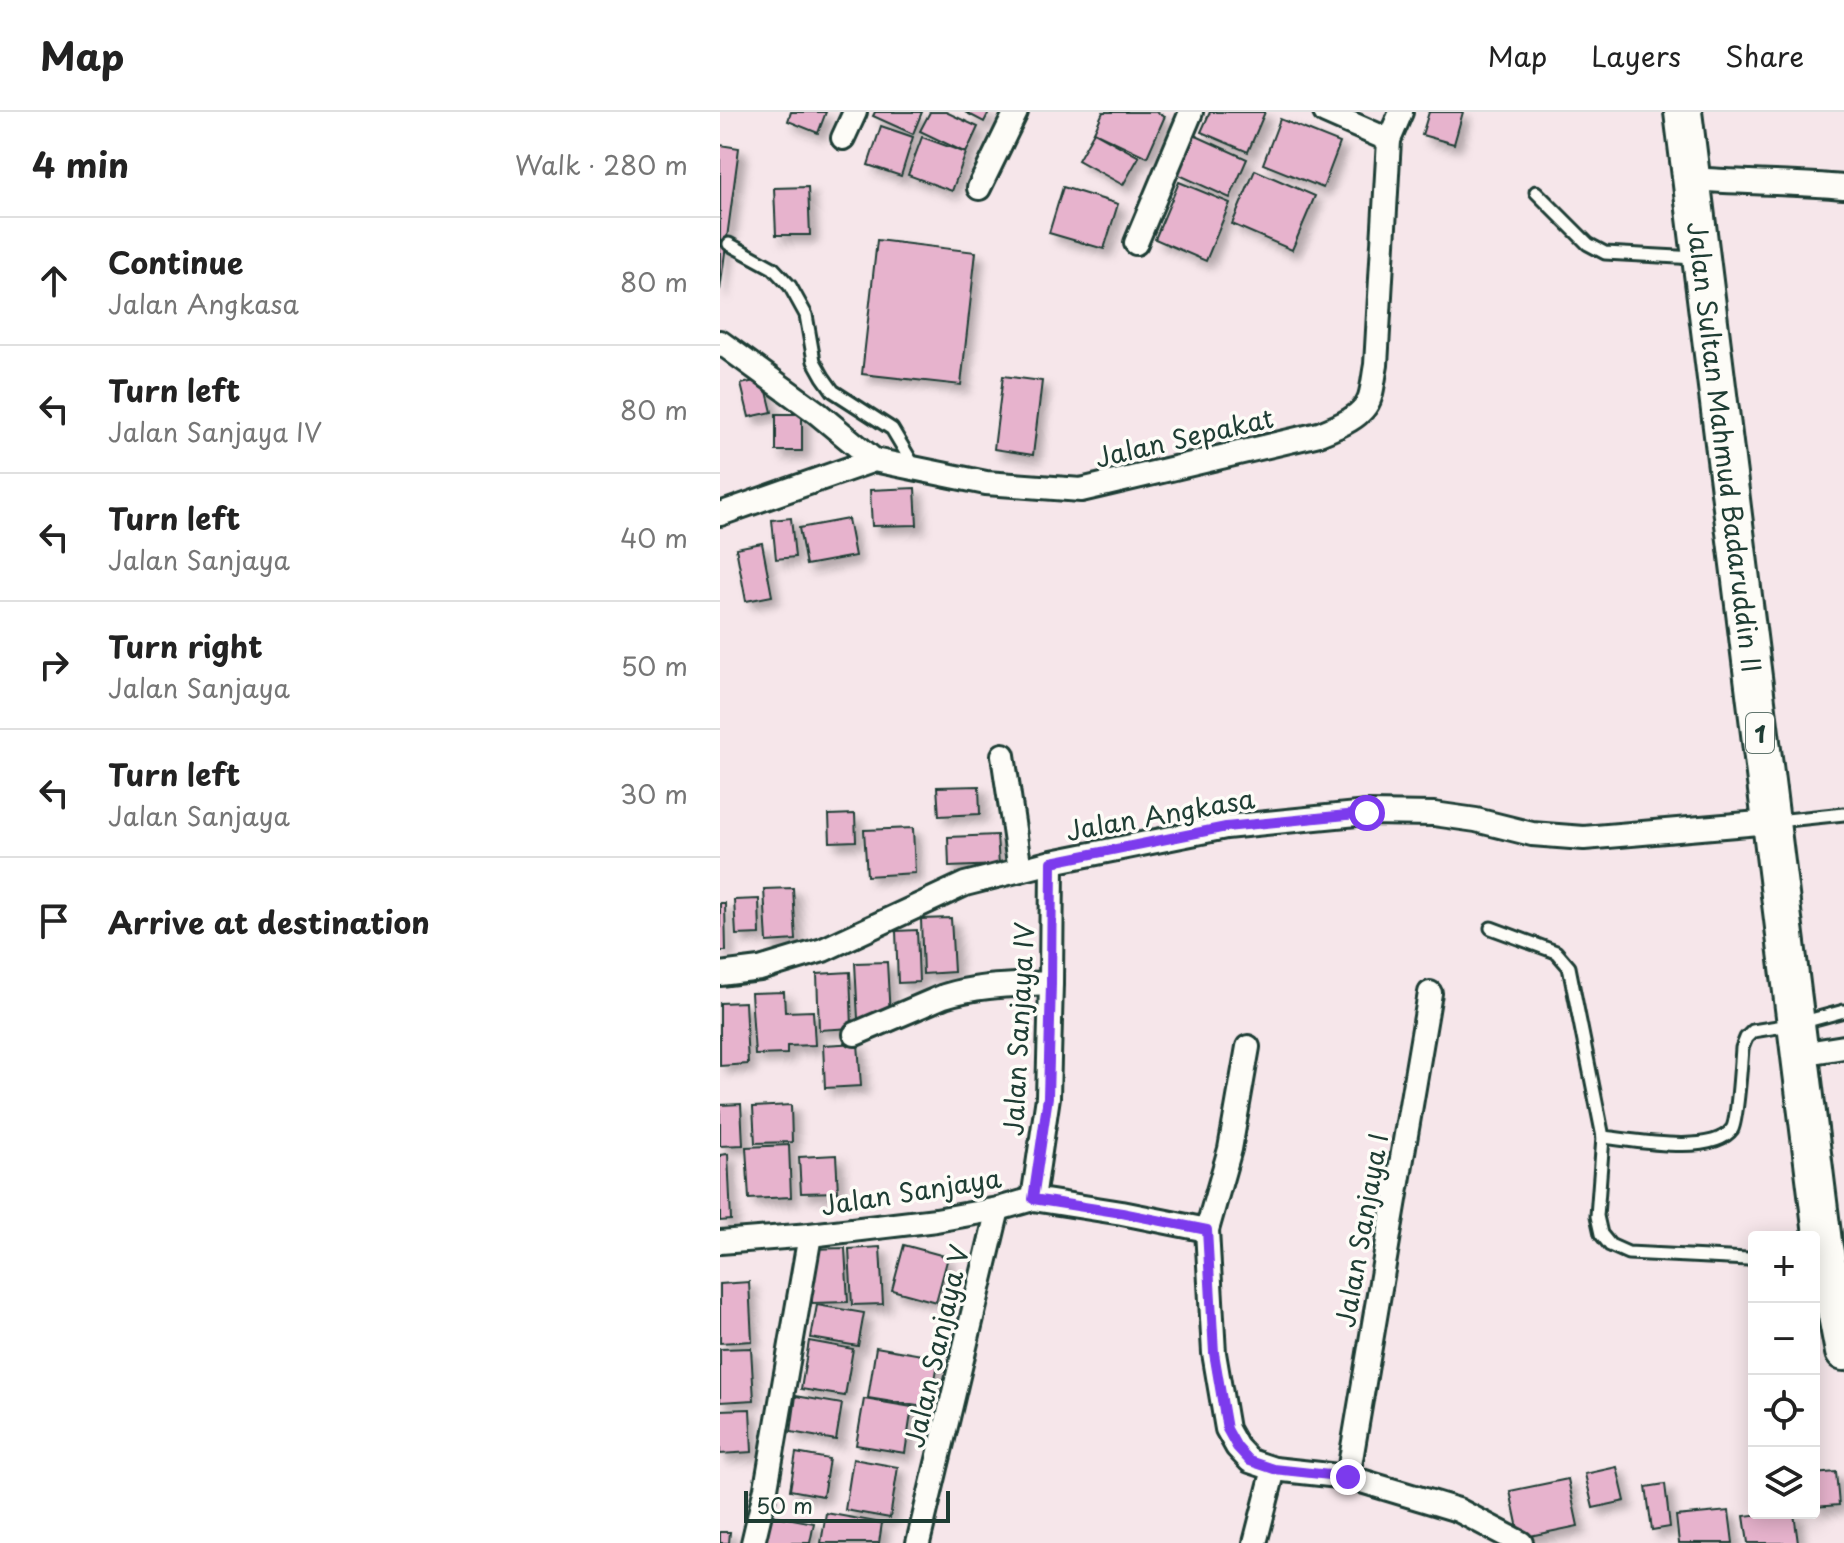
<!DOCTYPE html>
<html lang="en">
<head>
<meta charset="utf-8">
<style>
	:root { --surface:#fff; --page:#f6f6f6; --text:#222; --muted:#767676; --line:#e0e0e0 }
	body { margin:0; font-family:"Playpen Sans",sans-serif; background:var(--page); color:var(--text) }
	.controls { position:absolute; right:24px; bottom:24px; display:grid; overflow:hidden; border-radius:8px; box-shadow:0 4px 20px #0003 }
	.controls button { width:72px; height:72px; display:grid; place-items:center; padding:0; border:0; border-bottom:2px solid var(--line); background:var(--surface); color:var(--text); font:40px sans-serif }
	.scale { position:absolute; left:24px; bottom:20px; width:206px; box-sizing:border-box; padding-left:8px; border:4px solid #1f3d34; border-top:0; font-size:22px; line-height:28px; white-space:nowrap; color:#1f3d34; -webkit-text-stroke:6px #fdfcf7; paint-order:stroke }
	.stop { position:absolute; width:24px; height:24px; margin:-18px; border:6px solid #7c3aed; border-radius:50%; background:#fff }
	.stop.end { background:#7c3aed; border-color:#fff; box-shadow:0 2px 8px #0008 }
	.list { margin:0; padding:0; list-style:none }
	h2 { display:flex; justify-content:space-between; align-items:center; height:104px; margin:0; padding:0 32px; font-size:34px }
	h2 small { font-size:26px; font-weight:400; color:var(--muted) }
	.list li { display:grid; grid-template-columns:52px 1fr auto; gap:24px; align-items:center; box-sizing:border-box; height:128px; padding:0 32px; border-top:2px solid var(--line) }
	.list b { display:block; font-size:30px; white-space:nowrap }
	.list p { margin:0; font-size:26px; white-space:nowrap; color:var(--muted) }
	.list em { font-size:26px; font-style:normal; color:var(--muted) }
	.icon { flex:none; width:44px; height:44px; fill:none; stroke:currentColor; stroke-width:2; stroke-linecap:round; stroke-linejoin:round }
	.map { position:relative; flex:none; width:1124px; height:1431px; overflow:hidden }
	header { display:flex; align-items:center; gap:48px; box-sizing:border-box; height:112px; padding:0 40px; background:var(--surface); border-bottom:2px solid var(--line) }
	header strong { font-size:38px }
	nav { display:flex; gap:44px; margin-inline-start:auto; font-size:28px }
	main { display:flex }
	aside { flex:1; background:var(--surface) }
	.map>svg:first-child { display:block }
</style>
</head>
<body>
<header>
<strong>Map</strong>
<nav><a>Map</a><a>Layers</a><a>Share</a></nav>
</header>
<main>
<aside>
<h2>4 min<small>Walk · 280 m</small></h2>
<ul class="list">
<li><svg class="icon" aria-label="ahead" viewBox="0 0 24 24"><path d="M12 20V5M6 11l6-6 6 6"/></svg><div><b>Continue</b><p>Jalan Angkasa</p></div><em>80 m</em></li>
<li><svg class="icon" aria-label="left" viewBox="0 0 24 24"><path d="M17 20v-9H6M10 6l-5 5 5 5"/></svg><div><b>Turn left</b><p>Jalan Sanjaya IV</p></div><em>80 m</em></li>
<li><svg class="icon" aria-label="left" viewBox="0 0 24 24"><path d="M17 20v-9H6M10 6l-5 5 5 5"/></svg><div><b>Turn left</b><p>Jalan Sanjaya</p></div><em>40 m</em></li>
<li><svg class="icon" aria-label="right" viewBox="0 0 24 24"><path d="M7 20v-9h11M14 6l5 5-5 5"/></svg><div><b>Turn right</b><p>Jalan Sanjaya</p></div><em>50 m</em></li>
<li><svg class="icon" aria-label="left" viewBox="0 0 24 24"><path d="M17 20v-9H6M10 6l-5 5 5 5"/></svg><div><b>Turn left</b><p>Jalan Sanjaya</p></div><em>30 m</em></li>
<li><svg class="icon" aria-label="arrive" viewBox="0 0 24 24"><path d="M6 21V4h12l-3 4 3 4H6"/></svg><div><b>Arrive at destination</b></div></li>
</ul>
</aside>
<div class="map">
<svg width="1124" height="1431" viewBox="0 0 1124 1431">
	<defs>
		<filter id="shadow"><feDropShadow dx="7" dy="7" stdDeviation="4" flood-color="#0004"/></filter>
	</defs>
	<rect width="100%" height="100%" fill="#f6e6ea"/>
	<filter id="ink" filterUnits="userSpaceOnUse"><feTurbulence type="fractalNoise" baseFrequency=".0125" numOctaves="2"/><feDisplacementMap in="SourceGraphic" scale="16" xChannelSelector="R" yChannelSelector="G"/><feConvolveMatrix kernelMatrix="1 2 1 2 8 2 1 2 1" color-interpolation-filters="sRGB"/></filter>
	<g filter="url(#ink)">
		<g fill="#e7b3cd" stroke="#1f3d34" stroke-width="2" filter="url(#shadow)">
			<polygon points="71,0 106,0 98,21 68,9"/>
			<polygon points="155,0 202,0 193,22 153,4"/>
			<polygon points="210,0 226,0 258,15 246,41 200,19"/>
			<polygon points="245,0 269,0 264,10"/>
			<polygon points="383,0 436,0 445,4 427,45 374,20"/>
			<polygon points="490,0 545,0 528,40 481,20"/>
			<polygon points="709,0 743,0 734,32 702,23"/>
			<polygon points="560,7 620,31 603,76 543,52"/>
			<polygon points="161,14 193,25 181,64 148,53"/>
			<polygon points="374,20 419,45 403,73 358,48"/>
			<polygon points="474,23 527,47 510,86 457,62"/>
			<polygon points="202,25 246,41 232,79 188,63"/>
			<polygon points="0,33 19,36 0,178"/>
			<polygon points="535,58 595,84 572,138 512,112"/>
			<polygon points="459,70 510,91 486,149 435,127"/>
			<polygon points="88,75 90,123 56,123 54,76"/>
			<polygon points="343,75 398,92 384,137 329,121"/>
			<polygon points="157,128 256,140 241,273 142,262"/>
			<polygon points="283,264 322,269 313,343 274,337"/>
			<polygon points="44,267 52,300 29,305 21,272"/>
			<rect x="56" y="302" width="26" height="37"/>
			<polygon points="195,376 197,413 152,414 150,378"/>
			<polygon points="71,406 75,445 56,447 52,408"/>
			<polygon points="128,407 135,444 86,453 79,416"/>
			<polygon points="42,431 52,484 26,489 16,436"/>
			<polygon points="259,674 260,702 219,704 217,675"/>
			<polygon points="135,702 136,729 110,730 109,703"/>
			<polygon points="193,716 195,761 147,764 144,718"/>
			<polygon points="277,723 279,753 229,755 228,725"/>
			<polygon points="73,776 76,828 47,830 44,777"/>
			<polygon points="39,787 40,822 16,823 14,788"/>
			<polygon points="0,791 5,791 6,839 0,839"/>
			<polygon points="231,806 234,860 203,862 201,807"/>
			<polygon points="197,818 199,870 178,871 176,819"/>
			<polygon points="167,850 170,905 138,907 135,851"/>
			<polygon points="130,860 132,916 99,918 97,862"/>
			<polygon points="64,880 65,900 93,899 95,933 67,934 67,942 35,943 31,881"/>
			<polygon points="25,890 28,952 0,954 0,891"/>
			<polygon points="138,931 141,974 105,976 103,933"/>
			<polygon points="21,992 23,1033 0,1034 0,993"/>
			<polygon points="71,993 72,1030 35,1031 33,995"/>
			<polygon points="69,1033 71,1085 29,1087 26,1035"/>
			<polygon points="8,1042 11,1108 0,1109 0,1043"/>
			<polygon points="116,1043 118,1080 81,1081 79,1045"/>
			<polygon points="184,1133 228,1145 216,1190 172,1178"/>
			<polygon points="160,1135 163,1192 132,1193 129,1137"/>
			<polygon points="125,1136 128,1190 92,1191 89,1137"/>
			<polygon points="29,1170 32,1229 0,1231 0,1172"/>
			<polygon points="97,1193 144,1201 138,1234 91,1226"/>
			<polygon points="89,1229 133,1237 125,1284 81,1277"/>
			<polygon points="156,1235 219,1246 210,1296 148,1286"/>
			<polygon points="31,1236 34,1288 0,1290 0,1237"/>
			<polygon points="76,1284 122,1292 116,1328 71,1320"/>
			<polygon points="144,1287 192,1295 185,1341 136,1333"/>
			<polygon points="30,1297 32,1340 0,1342 0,1298"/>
			<polygon points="76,1341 109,1347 103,1384 70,1378"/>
			<polygon points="133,1347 178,1355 170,1406 125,1398"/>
			<polygon points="897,1355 905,1389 873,1396 865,1362"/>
			<polygon points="1116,1360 1119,1393 1094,1395 1094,1362"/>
			<polygon points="848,1367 858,1414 800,1426 790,1379"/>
			<polygon points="945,1372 950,1415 932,1418 926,1375"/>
			<polygon points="1009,1399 1013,1431 959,1431 956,1404"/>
			<polygon points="106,1401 162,1411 159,1431 101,1431"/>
			<polygon points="1049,1401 1074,1401 1078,1431 1028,1431 1024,1404"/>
			<polygon points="51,1403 94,1411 90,1431 46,1431"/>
			<polygon points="0,1420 10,1420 9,1431 0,1431"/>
		</g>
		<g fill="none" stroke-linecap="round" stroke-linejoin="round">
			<g stroke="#1f3d34" stroke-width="17">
				<g id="service">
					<polyline points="816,80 868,132 885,141 976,146"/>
					<polyline points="9,132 53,156 70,174 86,203 94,249 103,265 113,279 172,317 194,354"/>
					<polyline points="1057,709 1124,702"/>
					<path d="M 771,816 L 836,840 L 849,855 L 883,1025 C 912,1028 993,1044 1012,1017 C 1017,1010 1021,950 1022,936 L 1026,926 L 1033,919 L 1076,912 L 1124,899"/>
					<polyline points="883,1025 877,1104 881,1122 890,1133 908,1141 1028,1147"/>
				</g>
			</g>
			<g stroke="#1f3d34" stroke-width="28">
				<g id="minor">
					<polyline points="605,0 669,28"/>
					<polyline points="123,26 135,0"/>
					<path d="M 971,67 C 1022,71 1073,70 1124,75"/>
					<polyline points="259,76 296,0"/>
					<polyline points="416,131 471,0"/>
					<polyline points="0,230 96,300 154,348"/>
					<path d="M 0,402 L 154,348 L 266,371 L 361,378 L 599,322 C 617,315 644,305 650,285 C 653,275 654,263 656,253 L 669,28 L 681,0"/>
					<polyline points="283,643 300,758"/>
					<polyline points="0,862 40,857 103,838 245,772 332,750 506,715 647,701 714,702 756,708 812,722 864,726 1051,710"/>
					<path d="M 135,922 L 224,884 C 258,873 295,873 331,871"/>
					<polyline points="1080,942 1124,935"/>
					<polyline points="313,1087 328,985 331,871 332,750"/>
					<polyline points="487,1118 510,1037 528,935"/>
					<polyline points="0,1130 90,1123 216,1108 278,1097 313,1087 402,1101 487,1118 494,1241 507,1317 517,1335 530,1349 554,1357 628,1365 738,1398 801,1431"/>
					<polyline points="628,1365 710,881"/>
					<polyline points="33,1431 46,1376 90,1123"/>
					<polyline points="198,1431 278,1097"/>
					<polyline points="535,1431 554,1357"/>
				</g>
			</g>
			<g stroke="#1f3d34" stroke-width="42">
				<polyline id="trunk" points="963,0 1103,1130 1124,1240"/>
			</g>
			<use href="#service" stroke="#fdfcf7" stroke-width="11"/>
			<use href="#minor" stroke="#fdfcf7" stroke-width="22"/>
			<use href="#trunk" stroke="#fdfcf7" stroke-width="36"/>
		</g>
	</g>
	<g fill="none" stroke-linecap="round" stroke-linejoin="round" filter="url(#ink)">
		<polyline stroke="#7c3aed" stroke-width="10" points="628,1365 554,1357 530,1349 517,1335 507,1317 494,1241 487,1118 402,1101 313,1087 328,985 331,871 332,750 506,715 647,701"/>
	</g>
	<g text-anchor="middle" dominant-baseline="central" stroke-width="7" stroke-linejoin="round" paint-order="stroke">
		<rect fill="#fdfcf7" stroke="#62766e" stroke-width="2" x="1026" y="601" width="28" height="40" rx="6"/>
		<g font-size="24" font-weight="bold" fill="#1f3d34">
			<text x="1040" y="621">1</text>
		</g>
		<g font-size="26" fill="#1f3d34" stroke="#fdfcf7">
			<text transform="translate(464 325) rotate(-13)">Jalan Sepakat</text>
			<text transform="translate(1005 335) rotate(83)">Jalan Sultan Mahmud Badaruddin II</text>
			<text transform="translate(440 702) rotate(-10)">Jalan Angkasa</text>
			<text transform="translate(298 917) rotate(-87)">Jalan Sanjaya IV</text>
			<text transform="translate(191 1079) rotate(-9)">Jalan Sanjaya</text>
			<text transform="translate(641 1118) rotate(-80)">Jalan Sanjaya I</text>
			<text transform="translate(216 1234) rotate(-77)">Jalan Sanjaya V</text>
		</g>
	</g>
</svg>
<div class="controls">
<button>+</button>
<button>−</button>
<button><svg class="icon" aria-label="locate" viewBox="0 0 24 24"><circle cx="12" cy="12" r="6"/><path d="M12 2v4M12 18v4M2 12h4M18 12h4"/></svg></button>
<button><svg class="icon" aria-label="layers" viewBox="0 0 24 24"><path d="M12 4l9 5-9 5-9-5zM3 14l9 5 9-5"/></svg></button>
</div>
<div class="scale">50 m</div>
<div class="stop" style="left:647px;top:701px"></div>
<div class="stop end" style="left:628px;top:1365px"></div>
</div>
</main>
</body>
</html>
